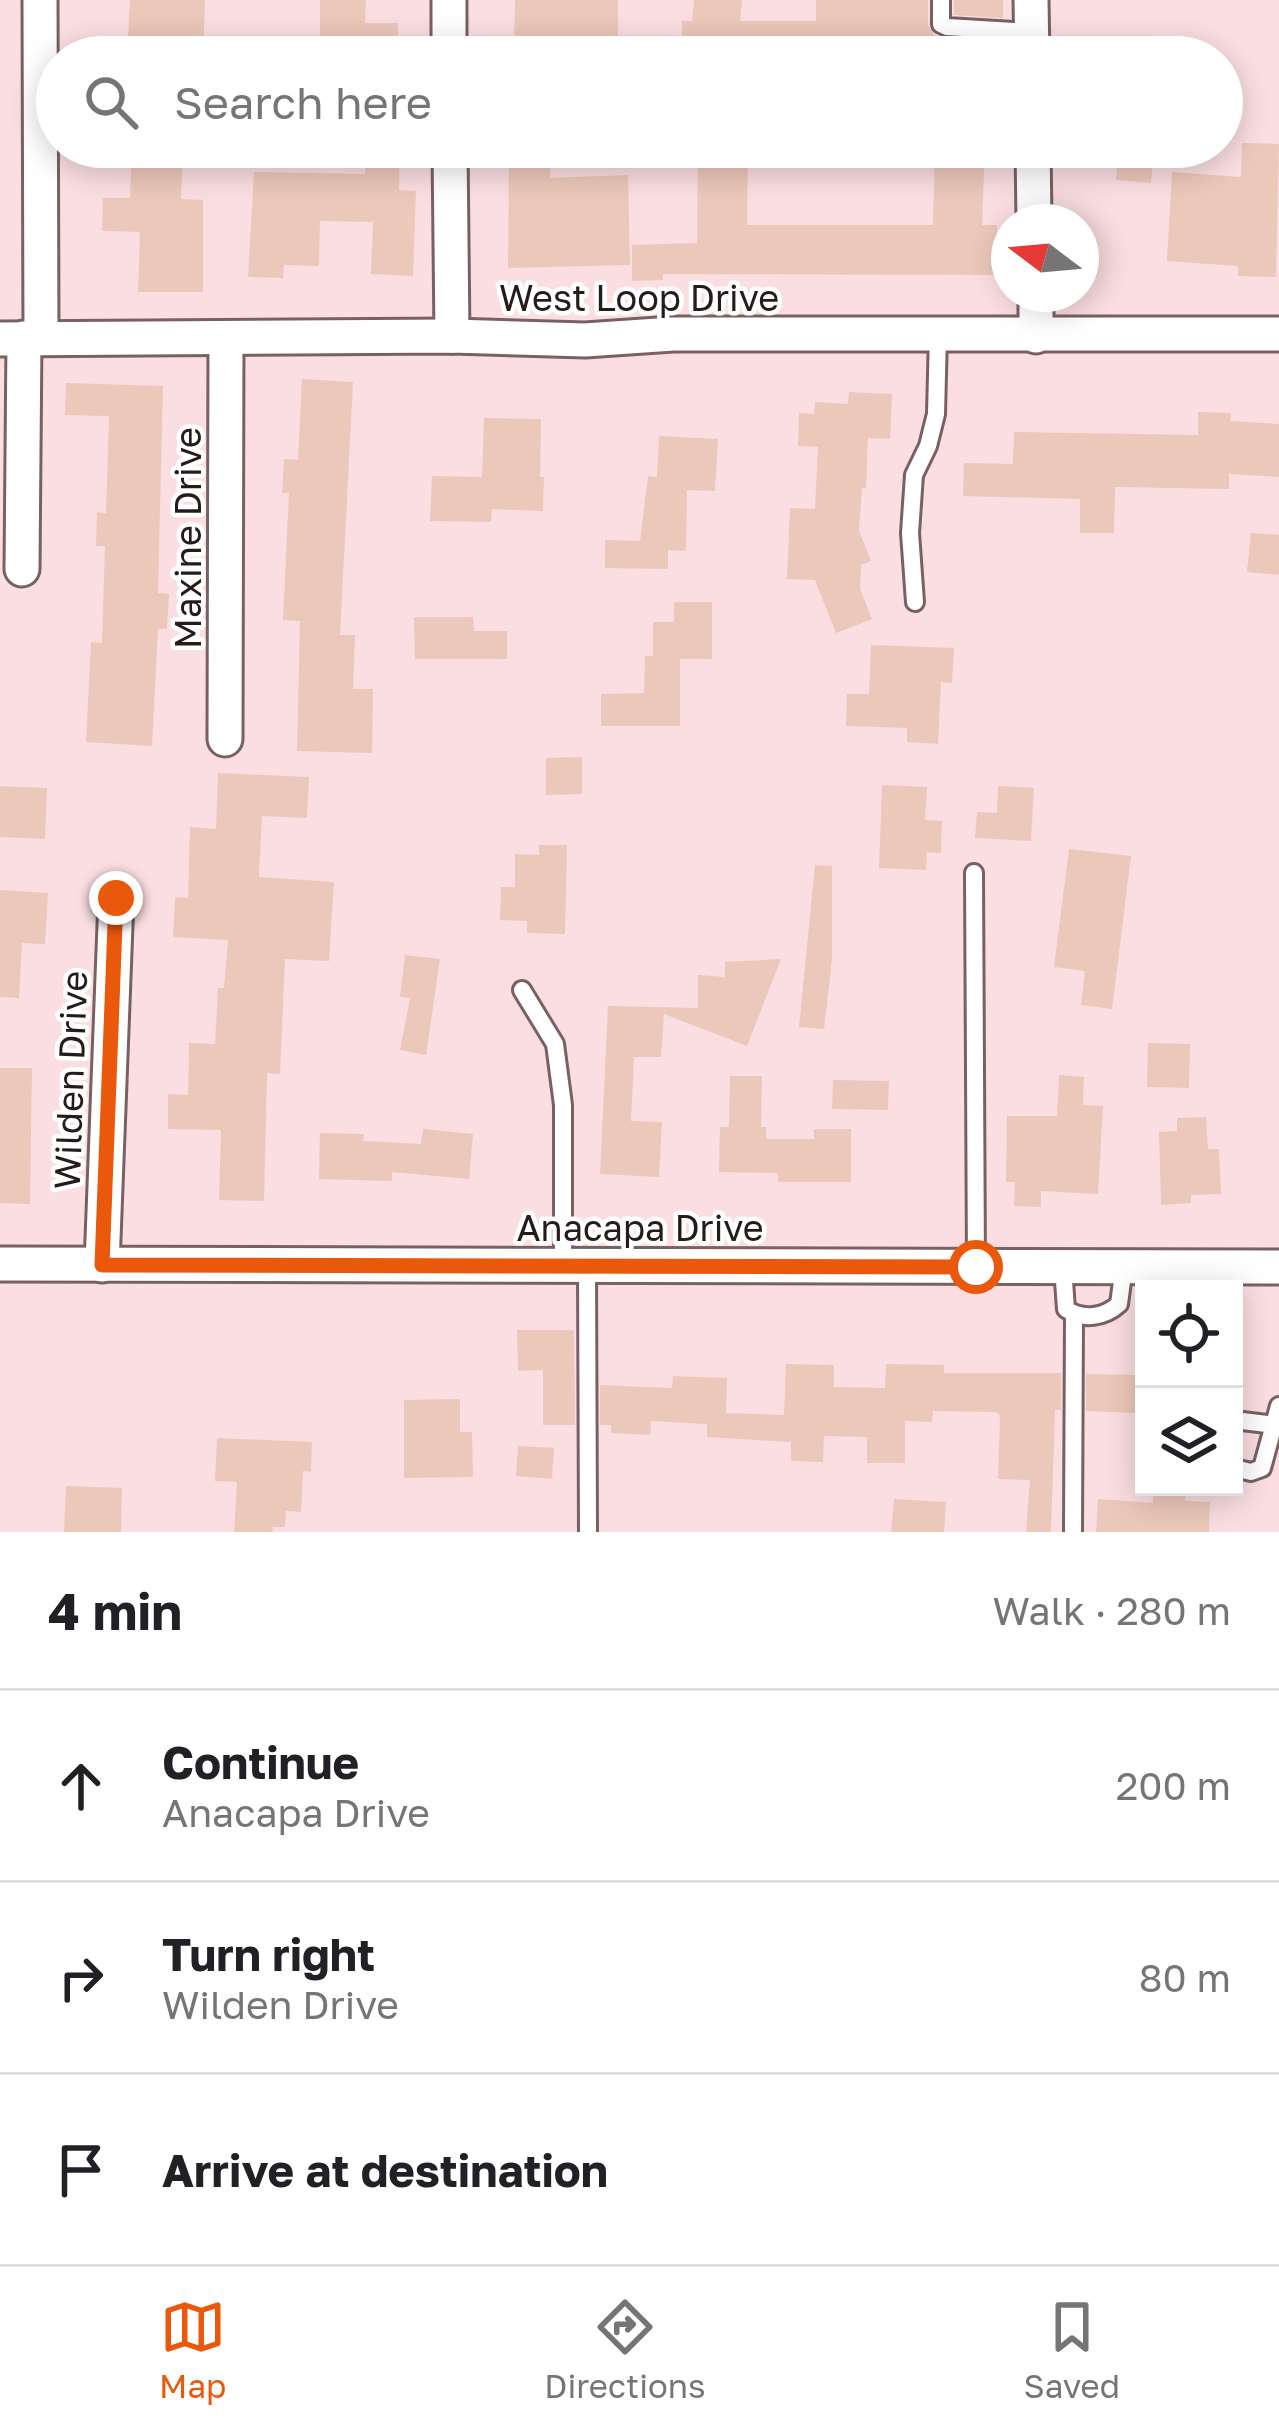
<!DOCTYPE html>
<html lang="en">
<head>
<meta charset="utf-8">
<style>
	:root { --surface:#fff; --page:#f6f6f6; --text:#202124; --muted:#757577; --line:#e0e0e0; --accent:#ea580c }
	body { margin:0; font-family:"Golos Text",sans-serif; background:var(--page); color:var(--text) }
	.controls { position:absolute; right:36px; bottom:36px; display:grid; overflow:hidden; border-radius:0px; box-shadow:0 6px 30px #0003 }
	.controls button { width:108px; height:108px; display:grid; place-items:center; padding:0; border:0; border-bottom:3px solid var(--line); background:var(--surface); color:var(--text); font:60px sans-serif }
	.compass { position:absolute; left:991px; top:204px; width:108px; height:108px; border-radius:50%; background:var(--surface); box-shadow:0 6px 30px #0003; rotate:286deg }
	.stop { position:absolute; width:36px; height:36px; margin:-27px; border:9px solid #ea580c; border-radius:50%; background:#fff }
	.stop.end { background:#ea580c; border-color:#fff; box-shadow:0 3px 12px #0008 }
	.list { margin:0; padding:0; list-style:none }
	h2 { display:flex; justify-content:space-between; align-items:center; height:156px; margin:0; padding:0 48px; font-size:51px }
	h2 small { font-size:39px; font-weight:400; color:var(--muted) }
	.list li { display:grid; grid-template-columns:78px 1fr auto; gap:36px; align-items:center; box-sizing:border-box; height:192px; padding:0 48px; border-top:3px solid var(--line) }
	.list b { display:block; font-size:45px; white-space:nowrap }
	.list p { margin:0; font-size:39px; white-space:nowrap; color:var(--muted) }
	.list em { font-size:39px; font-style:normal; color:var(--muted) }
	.icon { flex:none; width:66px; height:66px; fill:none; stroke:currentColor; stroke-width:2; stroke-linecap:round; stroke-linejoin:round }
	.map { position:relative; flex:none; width:1279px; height:1532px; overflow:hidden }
	.search { position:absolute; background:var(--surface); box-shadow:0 6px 30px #0003; left:36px; right:36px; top:36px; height:132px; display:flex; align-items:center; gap:30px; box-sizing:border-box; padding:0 42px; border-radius:66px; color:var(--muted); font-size:45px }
	.sheet { height:732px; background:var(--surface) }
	nav { display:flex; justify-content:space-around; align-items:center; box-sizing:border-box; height:168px; border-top:3px solid var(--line); background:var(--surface); font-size:33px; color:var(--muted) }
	nav a { display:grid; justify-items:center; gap:6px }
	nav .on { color:var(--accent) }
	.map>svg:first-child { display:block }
</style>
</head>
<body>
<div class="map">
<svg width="1279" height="1532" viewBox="0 0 1279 1532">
	<rect width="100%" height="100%" fill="#fbdee1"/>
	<g fill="#ecc8ba">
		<polygon points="130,0 205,0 203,57 127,57"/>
		<polygon points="320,0 366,0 365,23 398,23 398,55 360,54 361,45 320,44"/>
		<polygon points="515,0 618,0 618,55 552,54 553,45 514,45"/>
		<polygon points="694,0 742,0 740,21 816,21 816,0 928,0 928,25 934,35 946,40 1003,43 1002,57 929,57 930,41 868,41 867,56 682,57 682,21 692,21"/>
		<polygon points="954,0 1003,0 1003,18 954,15"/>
		<polygon points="1242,143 1279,144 1276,277 1238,276 1238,266 1167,261 1172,172 1241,177"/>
		<polygon points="132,147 183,147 181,199 203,200 203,292 138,292 140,232 102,231 103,198 130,198"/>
		<polygon points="698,147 748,147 747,225 933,225 935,147 985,147 982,225 997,225 997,275 663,274 663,280 632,281 632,245 697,243"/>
		<polygon points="1119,147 1154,147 1151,183 1116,180"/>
		<polygon points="366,148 400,149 399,190 416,191 413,276 371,274 373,222 320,221 319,266 284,265 283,278 248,277 254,172 365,174"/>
		<polygon points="509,151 551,151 550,178 628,175 630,265 508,268"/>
		<polygon points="302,379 353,382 340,635 355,635 353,689 373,689 372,753 297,751 300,621 283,620 289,493 282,493 284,459 298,460"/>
		<polygon points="66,383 163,386 158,593 169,594 167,629 158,629 152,746 86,742 91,642 102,643 105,546 96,546 97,512 106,513 109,416 65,415"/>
		<polygon points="849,392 892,394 890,439 868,438 866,488 862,488 859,531 871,561 861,565 860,589 872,619 836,633 815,580 787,579 790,508 815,509 818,447 798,446 799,413 814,414 815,402 848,404"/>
		<polygon points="1198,412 1231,413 1230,421 1279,424 1279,477 1229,474 1229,489 1115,487 1114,533 1080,533 1080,499 963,496 964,463 1013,464 1014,432 1198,435"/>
		<polygon points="484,418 541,419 540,477 544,477 543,511 492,509 491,522 430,521 432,476 482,477"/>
		<polygon points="659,436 718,439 715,491 687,490 686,551 668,550 668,569 605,568 605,540 640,541 648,476 657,477"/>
		<polygon points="1251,533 1279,535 1279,575 1247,572"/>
		<polygon points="674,602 712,602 712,659 680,659 680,726 601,726 601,694 644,693 645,656 653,656 653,622 674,622"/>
		<polygon points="414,617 473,617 474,631 507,631 507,659 415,659"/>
		<polygon points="871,645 954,648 952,683 941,682 938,744 907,742 907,728 846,726 847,694 869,694"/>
		<polygon points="582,757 582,794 546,795 546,758"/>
		<polygon points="218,773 309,777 307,818 262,816 259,877 334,882 329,961 285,959 280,1074 267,1073 264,1201 219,1200 221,1130 168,1129 168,1094 188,1095 189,1043 215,1044 218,988 224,988 228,940 173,937 175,897 188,898 190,827 216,829"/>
		<polygon points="882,785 927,787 925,820 942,821 941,853 927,852 926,870 879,868"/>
		<polygon points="0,786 47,788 45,839 0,837"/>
		<polygon points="998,786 1034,788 1031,841 975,838 977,812 997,813"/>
		<polygon points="539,845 567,845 565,934 527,933 527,921 500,920 501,887 515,887 515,854 539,855"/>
		<polygon points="1069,849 1131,856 1112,1009 1081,1005 1085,971 1054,967"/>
		<polygon points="815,865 832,866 832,960 824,1029 799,1027"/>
		<polygon points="0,890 48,893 45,944 22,943 19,998 0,997"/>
		<polygon points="405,955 440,959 426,1055 400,1050 410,998 400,997"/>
		<polygon points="781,959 747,1046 664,1014 661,1057 634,1057 631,1121 662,1122 659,1177 600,1174 608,1006 698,1008 698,975 725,977 725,962"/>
		<polygon points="1148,1043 1190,1044 1189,1088 1147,1087"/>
		<polygon points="0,1068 32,1068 30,1204 0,1203"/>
		<polygon points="1059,1075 1084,1077 1083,1105 1103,1106 1098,1194 1041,1191 1041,1207 1014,1206 1015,1182 1006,1182 1007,1116 1057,1116"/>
		<polygon points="730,1076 762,1076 761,1127 766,1127 766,1139 814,1139 814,1129 851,1129 851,1182 778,1182 778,1173 719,1172 720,1127 729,1127"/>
		<polygon points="833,1080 889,1081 888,1110 832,1109"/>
		<polygon points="1206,1117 1208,1149 1219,1149 1221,1194 1191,1195 1191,1203 1161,1205 1159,1132 1177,1131 1177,1118"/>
		<polygon points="423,1129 473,1134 469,1179 392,1172 392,1181 319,1179 320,1133 364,1134 363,1141 421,1144"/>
		<polygon points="517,1330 574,1330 575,1425 543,1425 543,1370 518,1371"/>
		<polygon points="786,1364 834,1365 834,1387 885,1388 886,1364 944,1365 944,1373 1061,1373 1061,1410 1055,1410 1051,1532 1026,1532 1030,1480 998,1479 1000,1415 996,1412 933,1411 932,1422 905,1421 905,1463 867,1463 867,1437 824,1436 823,1462 791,1461 791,1442 707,1437 707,1424 651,1421 650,1435 611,1433 611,1425 600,1425 600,1385 672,1388 673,1376 727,1378 726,1413 784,1415"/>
		<polygon points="1086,1374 1138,1375 1137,1413 1086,1411"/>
		<polygon points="460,1399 460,1432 472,1432 473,1477 404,1478 404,1400"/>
		<polygon points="217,1438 312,1442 311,1472 303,1471 301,1512 286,1511 285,1527 273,1527 272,1532 234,1532 237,1482 215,1481"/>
		<polygon points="518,1446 554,1448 552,1479 516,1476"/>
		<polygon points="66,1486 122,1488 121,1532 64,1532"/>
		<polygon points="1153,1487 1186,1487 1185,1501 1210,1502 1209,1532 1096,1532 1098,1499 1153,1503"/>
		<polygon points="894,1499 946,1502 944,1532 891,1532"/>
	</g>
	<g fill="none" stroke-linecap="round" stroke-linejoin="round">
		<g stroke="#796163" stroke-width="22">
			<g id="service">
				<polyline points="941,0 941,24 947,27 1031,32"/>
				<polyline points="915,602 910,533 914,475 928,446 936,414 938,335"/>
				<polyline points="974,873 976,1267"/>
				<polyline points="522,990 555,1044 563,1105 563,1266"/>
				<polyline points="587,1266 588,1532"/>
				<path d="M 1063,1267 L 1066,1309 C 1083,1321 1105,1317 1119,1304 L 1124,1267"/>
				<polyline points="1234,1420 1275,1425"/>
				<polyline points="1234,1468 1251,1472 1262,1468 1279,1406"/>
				<polyline points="1073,1532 1074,1314"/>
			</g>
		</g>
		<g stroke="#796163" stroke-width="39">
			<g id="minor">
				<polyline points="40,0 41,338"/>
				<polyline points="449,0 449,57"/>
				<polyline points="1031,0 1032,57"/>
				<polyline points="450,147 452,336"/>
				<polyline points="1033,147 1034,222"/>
				<polyline points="1036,294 1036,336"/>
				<polyline points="0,339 452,336 585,340 673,334 1279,334"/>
				<polyline points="22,569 24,338"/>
				<polyline points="225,739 226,339"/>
				<polyline points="0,1264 1279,1267"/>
				<polyline points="102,1265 116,899"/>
			</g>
		</g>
		<use href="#service" stroke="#fff" stroke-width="16"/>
		<use href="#minor" stroke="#fff" stroke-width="33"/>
	</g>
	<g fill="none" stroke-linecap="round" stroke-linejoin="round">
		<polyline stroke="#ea580c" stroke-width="15" points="116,898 102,1265 976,1267"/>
	</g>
	<g text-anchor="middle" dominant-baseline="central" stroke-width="9" stroke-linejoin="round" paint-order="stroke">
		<g font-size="36" fill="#251a1c" stroke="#fff">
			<text x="639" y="297">West Loop Drive</text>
			<text transform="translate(187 538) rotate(-90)">Maxine Drive</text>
			<text transform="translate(70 1080) rotate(-88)">Wilden Drive</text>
			<text x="640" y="1227">Anacapa Drive</text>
		</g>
	</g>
</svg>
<div class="controls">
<button><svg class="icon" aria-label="locate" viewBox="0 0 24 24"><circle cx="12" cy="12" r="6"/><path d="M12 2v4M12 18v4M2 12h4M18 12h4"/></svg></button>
<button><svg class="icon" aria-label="layers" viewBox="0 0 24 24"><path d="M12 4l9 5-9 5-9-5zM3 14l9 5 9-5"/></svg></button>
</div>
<svg class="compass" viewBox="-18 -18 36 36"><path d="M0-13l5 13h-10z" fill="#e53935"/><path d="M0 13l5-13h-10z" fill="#757577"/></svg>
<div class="stop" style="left:976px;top:1267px"></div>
<div class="stop end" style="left:116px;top:898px"></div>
<div class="search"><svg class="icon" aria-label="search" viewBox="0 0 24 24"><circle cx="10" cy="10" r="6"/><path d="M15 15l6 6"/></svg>Search here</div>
</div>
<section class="sheet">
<h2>4 min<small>Walk · 280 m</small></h2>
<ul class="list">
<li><svg class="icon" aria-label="ahead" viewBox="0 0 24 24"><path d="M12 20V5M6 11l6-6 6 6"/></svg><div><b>Continue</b><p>Anacapa Drive</p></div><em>200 m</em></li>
<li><svg class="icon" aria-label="right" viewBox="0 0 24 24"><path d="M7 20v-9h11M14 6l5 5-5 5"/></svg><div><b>Turn right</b><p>Wilden Drive</p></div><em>80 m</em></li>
<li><svg class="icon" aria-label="arrive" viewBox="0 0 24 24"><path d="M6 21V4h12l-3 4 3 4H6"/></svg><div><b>Arrive at destination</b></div></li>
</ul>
</section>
<nav>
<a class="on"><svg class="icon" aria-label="map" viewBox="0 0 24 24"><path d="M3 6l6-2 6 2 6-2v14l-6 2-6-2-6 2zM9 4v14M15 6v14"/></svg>Map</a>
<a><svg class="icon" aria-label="directions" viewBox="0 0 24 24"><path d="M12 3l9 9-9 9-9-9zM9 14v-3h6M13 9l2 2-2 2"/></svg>Directions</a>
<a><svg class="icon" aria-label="saved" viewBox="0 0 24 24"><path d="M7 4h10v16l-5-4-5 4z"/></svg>Saved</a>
</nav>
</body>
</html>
